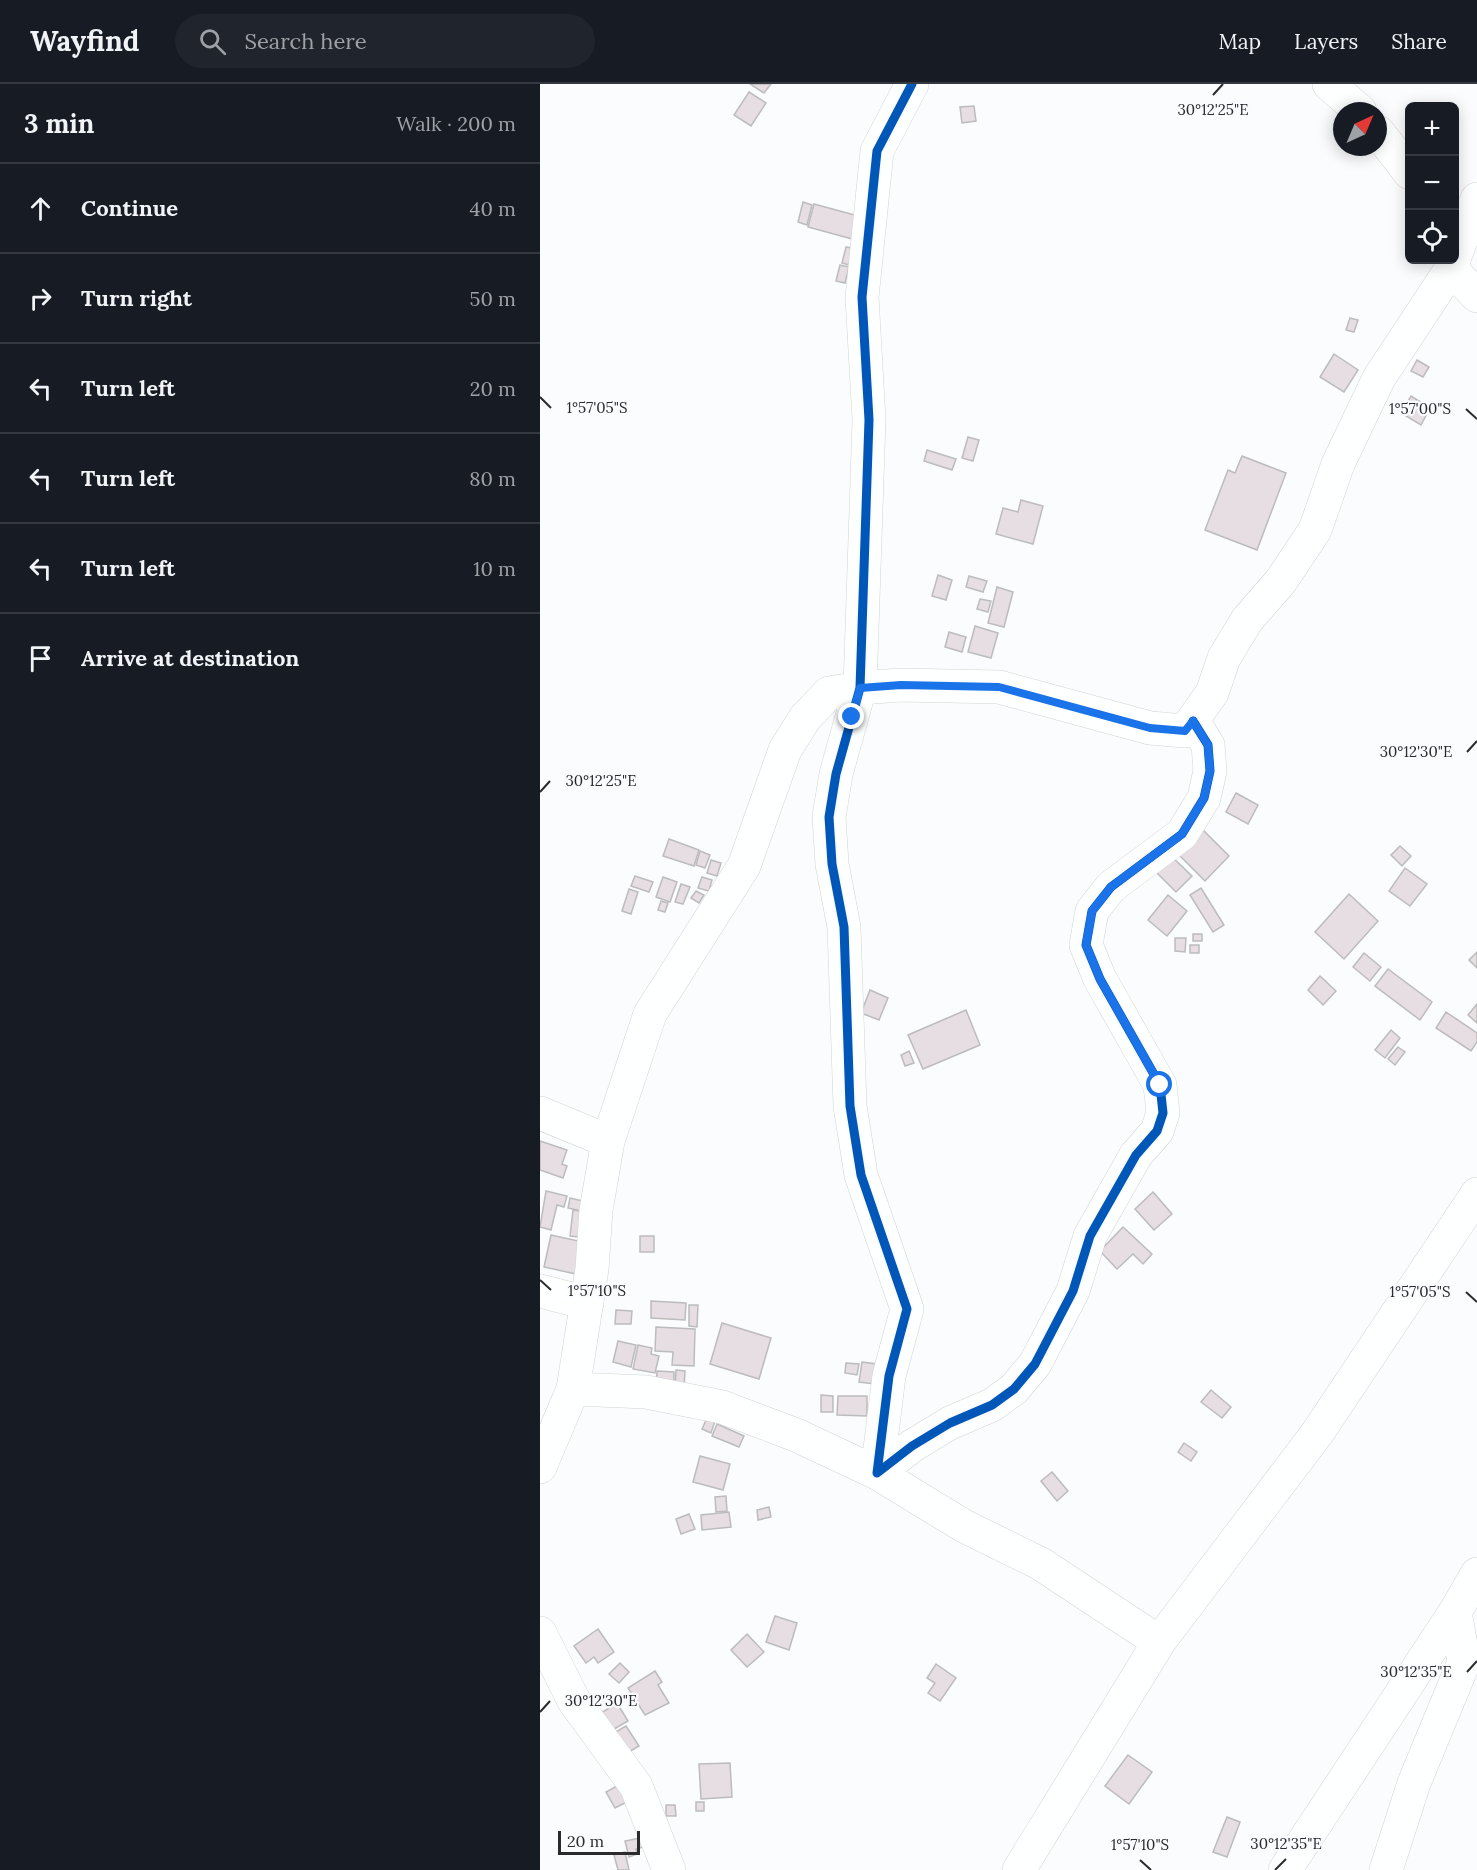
<!DOCTYPE html>
<html lang="en">
<head>
<meta charset="utf-8">
<style>
	:root { --surface:#171b24; --page:#20242c; --text:#f1f3f6; --muted:#9ea1a6; --line:#363941 }
	body { margin:0; font-family:Lora,serif; background:var(--page); color:var(--text) }
	.controls { position:absolute; right:18px; top:18px; display:grid; overflow:hidden; border-radius:9px; box-shadow:0 3px 15px #0003 }
	.controls button { width:54px; height:54px; display:grid; place-items:center; padding:0; border:0; border-bottom:2px solid var(--line); background:var(--surface); color:var(--text); font:30px sans-serif }
	.compass { position:absolute; left:793px; top:18px; width:54px; height:54px; border-radius:50%; background:var(--surface); box-shadow:0 3px 15px #0003; rotate:44deg }
	.scale { position:absolute; left:18px; bottom:15px; width:82px; box-sizing:border-box; padding-left:6px; border:3px solid #2b2b2d; border-top:0; font-size:16px; line-height:21px; white-space:nowrap; color:#2b2b2d; -webkit-text-stroke:4px #fafbfe; paint-order:stroke }
	.stop { position:absolute; width:18px; height:18px; margin:-14px; border:4px solid #1a73e8; border-radius:50%; background:#fff }
	.stop.end { background:#1a73e8; border-color:#fff; box-shadow:0 2px 6px #0008 }
	.list { margin:0; padding:0; list-style:none }
	h2 { display:flex; justify-content:space-between; align-items:center; height:78px; margin:0; padding:0 24px; font-size:26px }
	h2 small { font-size:20px; font-weight:400; color:var(--muted) }
	.list li { display:grid; grid-template-columns:39px 1fr auto; gap:18px; align-items:center; box-sizing:border-box; height:90px; padding:0 24px; border-top:2px solid var(--line) }
	.list b { display:block; font-size:22px; white-space:nowrap }
	.list em { font-size:20px; font-style:normal; color:var(--muted) }
	.icon { flex:none; width:33px; height:33px; fill:none; stroke:currentColor; stroke-width:2; stroke-linecap:round; stroke-linejoin:round }
	.map { position:relative; flex:none; width:937px; height:1786px; overflow:hidden }
	header { display:flex; align-items:center; gap:36px; box-sizing:border-box; height:84px; padding:0 30px; background:var(--surface); border-bottom:2px solid var(--line) }
	header strong { font-size:28px }
	nav { display:flex; gap:33px; margin-inline-start:auto; font-size:21px }
	.search { width:420px; height:54px; background:var(--page); display:flex; align-items:center; gap:15px; box-sizing:border-box; padding:0 21px; border-radius:33px; color:var(--muted); font-size:22px }
	main { display:flex }
	aside { flex:1; background:var(--surface) }
	.map>svg:first-child { display:block }
</style>
</head>
<body>
<header>
<strong>Wayfind</strong>
<div class="search"><svg class="icon" aria-label="search" viewBox="0 0 24 24"><circle cx="10" cy="10" r="6"/><path d="M15 15l6 6"/></svg>Search here</div>
<nav><a>Map</a><a>Layers</a><a>Share</a></nav>
</header>
<main>
<aside>
<h2>3 min<small>Walk · 200 m</small></h2>
<ul class="list">
<li><svg class="icon" aria-label="ahead" viewBox="0 0 24 24"><path d="M12 20V5M6 11l6-6 6 6"/></svg><div><b>Continue</b></div><em>40 m</em></li>
<li><svg class="icon" aria-label="right" viewBox="0 0 24 24"><path d="M7 20v-9h11M14 6l5 5-5 5"/></svg><div><b>Turn right</b></div><em>50 m</em></li>
<li><svg class="icon" aria-label="left" viewBox="0 0 24 24"><path d="M17 20v-9H6M10 6l-5 5 5 5"/></svg><div><b>Turn left</b></div><em>20 m</em></li>
<li><svg class="icon" aria-label="left" viewBox="0 0 24 24"><path d="M17 20v-9H6M10 6l-5 5 5 5"/></svg><div><b>Turn left</b></div><em>80 m</em></li>
<li><svg class="icon" aria-label="left" viewBox="0 0 24 24"><path d="M17 20v-9H6M10 6l-5 5 5 5"/></svg><div><b>Turn left</b></div><em>10 m</em></li>
<li><svg class="icon" aria-label="arrive" viewBox="0 0 24 24"><path d="M6 21V4h12l-3 4 3 4H6"/></svg><div><b>Arrive at destination</b></div></li>
</ul>
</aside>
<div class="map">
<svg width="937" height="1786" viewBox="0 0 937 1786">
	<rect width="100%" height="100%" fill="#fbfcfd"/>
	<g fill="#e6dee2" stroke="#bcbcbc" stroke-width="1.5">
		<polygon points="210,0 231,0 224,9"/>
		<polygon points="209,8 226,19 211,42 194,31"/>
		<polygon points="434,22 436,37 422,39 420,23"/>
		<polygon points="263,118 272,121 267,141 258,138"/>
		<polygon points="274,120 322,133 316,156 268,143"/>
		<polygon points="306,163 313,164 309,181 302,179"/>
		<polygon points="300,181 309,183 305,199 296,197"/>
		<polygon points="810,234 818,236 814,248 806,246"/>
		<polygon points="794,270 818,286 804,308 780,293"/>
		<polygon points="877,276 889,283 883,293 871,287"/>
		<polygon points="871,312 890,324 881,341 861,329"/>
		<polygon points="428,353 439,356 433,377 422,374"/>
		<polygon points="387,366 416,375 412,386 384,377"/>
		<polygon points="702,372 746,389 717,466 665,446 688,386 695,389"/>
		<polygon points="481,416 503,422 493,460 456,450 463,424 478,428"/>
		<polygon points="398,491 412,496 406,516 392,512"/>
		<polygon points="429,492 447,497 443,508 426,503"/>
		<polygon points="457,503 473,508 464,543 448,539"/>
		<polygon points="440,515 451,517 448,528 437,525"/>
		<polygon points="435,542 458,549 451,574 428,568"/>
		<polygon points="409,548 426,553 422,568 405,563"/>
		<polygon points="696,709 718,721 708,740 686,728"/>
		<polygon points="660,743 689,772 665,797 636,768"/>
		<polygon points="129,755 159,766 154,782 123,772"/>
		<polygon points="860,762 871,772 862,782 851,771"/>
		<polygon points="160,767 170,771 165,784 156,781"/>
		<polygon points="628,769 652,792 636,808 612,784"/>
		<polygon points="171,776 181,779 177,792 167,789"/>
		<polygon points="865,784 887,800 870,822 849,807"/>
		<polygon points="95,792 113,798 109,808 91,802"/>
		<polygon points="123,793 137,798 130,818 116,813"/>
		<polygon points="162,793 172,796 169,807 158,804"/>
		<polygon points="141,800 150,803 143,820 135,818"/>
		<polygon points="661,804 684,841 673,848 650,811"/>
		<polygon points="89,805 98,808 91,830 82,827"/>
		<polygon points="156,807 164,811 159,819 151,814"/>
		<polygon points="809,810 838,837 804,875 775,848"/>
		<polygon points="628,811 647,827 627,852 608,836"/>
		<polygon points="121,817 128,819 125,828 118,826"/>
		<rect x="653" y="850" width="9" height="7"/>
		<polygon points="635,854 646,854 645,868 635,867"/>
		<rect x="650" y="861" width="9" height="8"/>
		<polygon points="937,868 937,884 929,876"/>
		<polygon points="824,869 841,883 830,897 813,883"/>
		<polygon points="848,885 892,918 880,936 835,902"/>
		<polygon points="780,892 796,907 783,921 768,906"/>
		<polygon points="330,906 348,914 339,936 321,929"/>
		<polygon points="937,920 937,939 928,931"/>
		<polygon points="426,926 440,961 383,985 368,951"/>
		<polygon points="906,928 937,949 937,958 931,967 896,944"/>
		<polygon points="851,946 860,954 845,974 835,966"/>
		<polygon points="858,963 865,968 855,981 848,975"/>
		<polygon points="369,967 374,979 365,982 361,971"/>
		<polygon points="0,1057 27,1066 22,1080 27,1082 23,1094 0,1086"/>
		<polygon points="6,1107 27,1112 24,1123 17,1121 11,1146 0,1143"/>
		<polygon points="613,1108 632,1130 614,1146 595,1125"/>
		<polygon points="30,1114 43,1117 41,1127 28,1124"/>
		<polygon points="33,1126 48,1128 46,1154 30,1152"/>
		<polygon points="583,1143 612,1170 603,1180 593,1170 577,1185 560,1167"/>
		<polygon points="11,1151 43,1158 36,1190 4,1183"/>
		<rect x="100" y="1152" width="14" height="16"/>
		<polygon points="111,1217 146,1219 145,1236 111,1234"/>
		<polygon points="149,1221 158,1221 157,1243 149,1242"/>
		<polygon points="76,1226 92,1227 91,1240 75,1240"/>
		<polygon points="182,1239 231,1254 219,1295 170,1280"/>
		<polygon points="116,1243 155,1245 154,1282 132,1281 133,1268 115,1267"/>
		<polygon points="78,1257 96,1261 91,1283 73,1278"/>
		<polygon points="98,1261 112,1264 111,1270 119,1272 115,1289 93,1285"/>
		<polygon points="322,1278 337,1280 335,1300 319,1298"/>
		<polygon points="306,1279 319,1280 317,1291 305,1289"/>
		<polygon points="136,1286 145,1287 144,1305 135,1304"/>
		<polygon points="117,1287 134,1288 134,1303 116,1302"/>
		<polygon points="671,1306 691,1323 682,1334 661,1318"/>
		<polygon points="281,1311 293,1312 293,1328 281,1328"/>
		<polygon points="298,1312 327,1312 327,1332 297,1331"/>
		<polygon points="167,1334 175,1337 171,1349 162,1345"/>
		<polygon points="177,1340 204,1352 199,1363 172,1352"/>
		<polygon points="644,1359 657,1368 651,1377 638,1368"/>
		<polygon points="160,1372 190,1380 183,1406 153,1398"/>
		<polygon points="512,1388 528,1407 517,1417 501,1397"/>
		<polygon points="186,1412 187,1427 176,1428 175,1413"/>
		<polygon points="229,1423 231,1433 218,1436 217,1426"/>
		<polygon points="189,1428 191,1443 162,1446 161,1431"/>
		<polygon points="149,1430 155,1445 141,1450 136,1435"/>
		<polygon points="235,1532 257,1539 249,1566 226,1558"/>
		<polygon points="58,1545 74,1568 58,1579 54,1573 46,1579 34,1562"/>
		<polygon points="207,1550 224,1568 207,1583 191,1566"/>
		<polygon points="80,1579 89,1588 79,1599 69,1590"/>
		<polygon points="396,1580 416,1594 400,1617 388,1609 395,1599 387,1594"/>
		<polygon points="115,1587 122,1598 118,1601 129,1619 105,1631 88,1604"/>
		<polygon points="77,1619 88,1637 69,1648 53,1634"/>
		<polygon points="86,1642 99,1662 84,1671 72,1650"/>
		<polygon points="588,1671 612,1688 589,1720 565,1702"/>
		<polygon points="190,1679 192,1713 161,1715 159,1680"/>
		<polygon points="88,1696 97,1713 75,1724 66,1708"/>
		<rect x="156" y="1718" width="8" height="9"/>
		<polygon points="126,1721 135,1721 136,1732 126,1732"/>
		<polygon points="687,1733 700,1738 687,1773 673,1768"/>
		<polygon points="105,1753 107,1762 96,1765 97,1770 89,1773 85,1757"/>
		<polygon points="85,1768 89,1786 78,1786 74,1771"/>
	</g>
	<g fill="none" stroke-linecap="round" stroke-linejoin="round">
		<g stroke="#d3d3d4" stroke-width="34">
			<g id="minor">
				<polyline points="372,0 337,67 322,213 329,336 320,604 296,690 289,733 292,780 304,843 310,1022 321,1091 367,1225 349,1292 337,1389 372,1362 410,1339 452,1321 474,1305 495,1280 533,1207 550,1152 596,1071 617,1047 623,1029 620,1001 560,895 546,861 552,827 571,803 642,750 664,714 670,687 668,661 653,637"/>
				<polyline points="789,0 820,27"/>
				<polyline points="838,48 870,89"/>
				<polyline points="914,175 937,115"/>
				<polyline points="911,185 937,212"/>
				<polyline points="0,1029 68,1057"/>
				<polyline points="0,1207 47,1219"/>
				<polyline points="33,1305 106,1308 182,1323 256,1351 337,1389 424,1442 501,1480 619,1558"/>
				<polyline points="0,1383 33,1305 52,1185 56,1126 68,1057 110,930 204,782 245,666 265,634 289,609 320,604 361,601 459,603 610,644 645,647 672,609 684,574 707,536 741,497 775,446 798,380 839,294 911,185 914,176"/>
				<polyline points="0,1549 34,1617 96,1702 129,1786"/>
				<polyline points="479,1786 619,1558 778,1348 937,1110"/>
				<polyline points="745,1786 915,1528 937,1490"/>
				<polyline points="846,1786 874,1699 924,1578 915,1528"/>
			</g>
		</g>
		<use href="#minor" stroke="#feffff" stroke-width="33"/>
		<g stroke="#fafbfe" stroke-width="13">
			<polyline id="cycleway" points="372,0 337,67 322,213 329,336 320,604 296,690 289,733 292,780 304,843 310,1022 321,1091 367,1225 349,1292 337,1389 372,1362 410,1339 452,1321 474,1305 495,1280 533,1207 550,1152 596,1071 617,1047 623,1029 620,1001 560,895 546,861 552,827 571,803 642,750 664,714 670,687 668,661 653,637"/>
		</g>
		<use href="#cycleway" stroke="#0057b8" stroke-width="9"/>
	</g>
	<g fill="none" stroke-linecap="round" stroke-linejoin="round">
		<polyline stroke="#1a73e8" stroke-width="8" points="312,633 320,604 361,601 459,603 610,644 645,647 653,637 668,661 670,687 664,714 642,750 571,803 552,827 546,861 560,895 620,1001"/>
	</g>
	<path fill="none" stroke="#2b2b2d" stroke-width="2" d="M 673,11 L 683,0M 0,313 L 11,324M 926,325 L 937,335M 927,668 L 937,657M 0,708 L 10,697M 0,1196 L 11,1206M 926,1208 L 937,1218M 927,1588 L 937,1577M 0,1628 L 10,1617M 600,1776 L 611,1786M 735,1786 L 746,1775"/>
	<g font-size="15" text-anchor="middle" fill="#2b2b2d" stroke="#fafbfe" stroke-width="4.5" stroke-linejoin="round" paint-order="stroke">
		<text x="673" y="31">30°12'25"E</text>
		<text x="57" y="329">1°57'05"S</text>
		<text x="880" y="330">1°57'00"S</text>
		<text x="876" y="673">30°12'30"E</text>
		<text x="61" y="702">30°12'25"E</text>
		<text x="57" y="1212">1°57'10"S</text>
		<text x="880" y="1213">1°57'05"S</text>
		<text x="876" y="1593">30°12'35"E</text>
		<text x="61" y="1622">30°12'30"E</text>
		<text x="746" y="1765">30°12'35"E</text>
		<text x="600" y="1766">1°57'10"S</text>
	</g>
</svg>
<div class="controls">
<button>+</button>
<button>−</button>
<button><svg class="icon" aria-label="locate" viewBox="0 0 24 24"><circle cx="12" cy="12" r="6"/><path d="M12 2v4M12 18v4M2 12h4M18 12h4"/></svg></button>
</div>
<svg class="compass" viewBox="-18 -18 36 36"><path d="M0-13l5 13h-10z" fill="#e53935"/><path d="M0 13l5-13h-10z" fill="#9ea1a6"/></svg>
<div class="scale">20 m</div>
<div class="stop" style="left:620px;top:1001px"></div>
<div class="stop end" style="left:312px;top:633px"></div>
</div>
</main>
</body>
</html>
